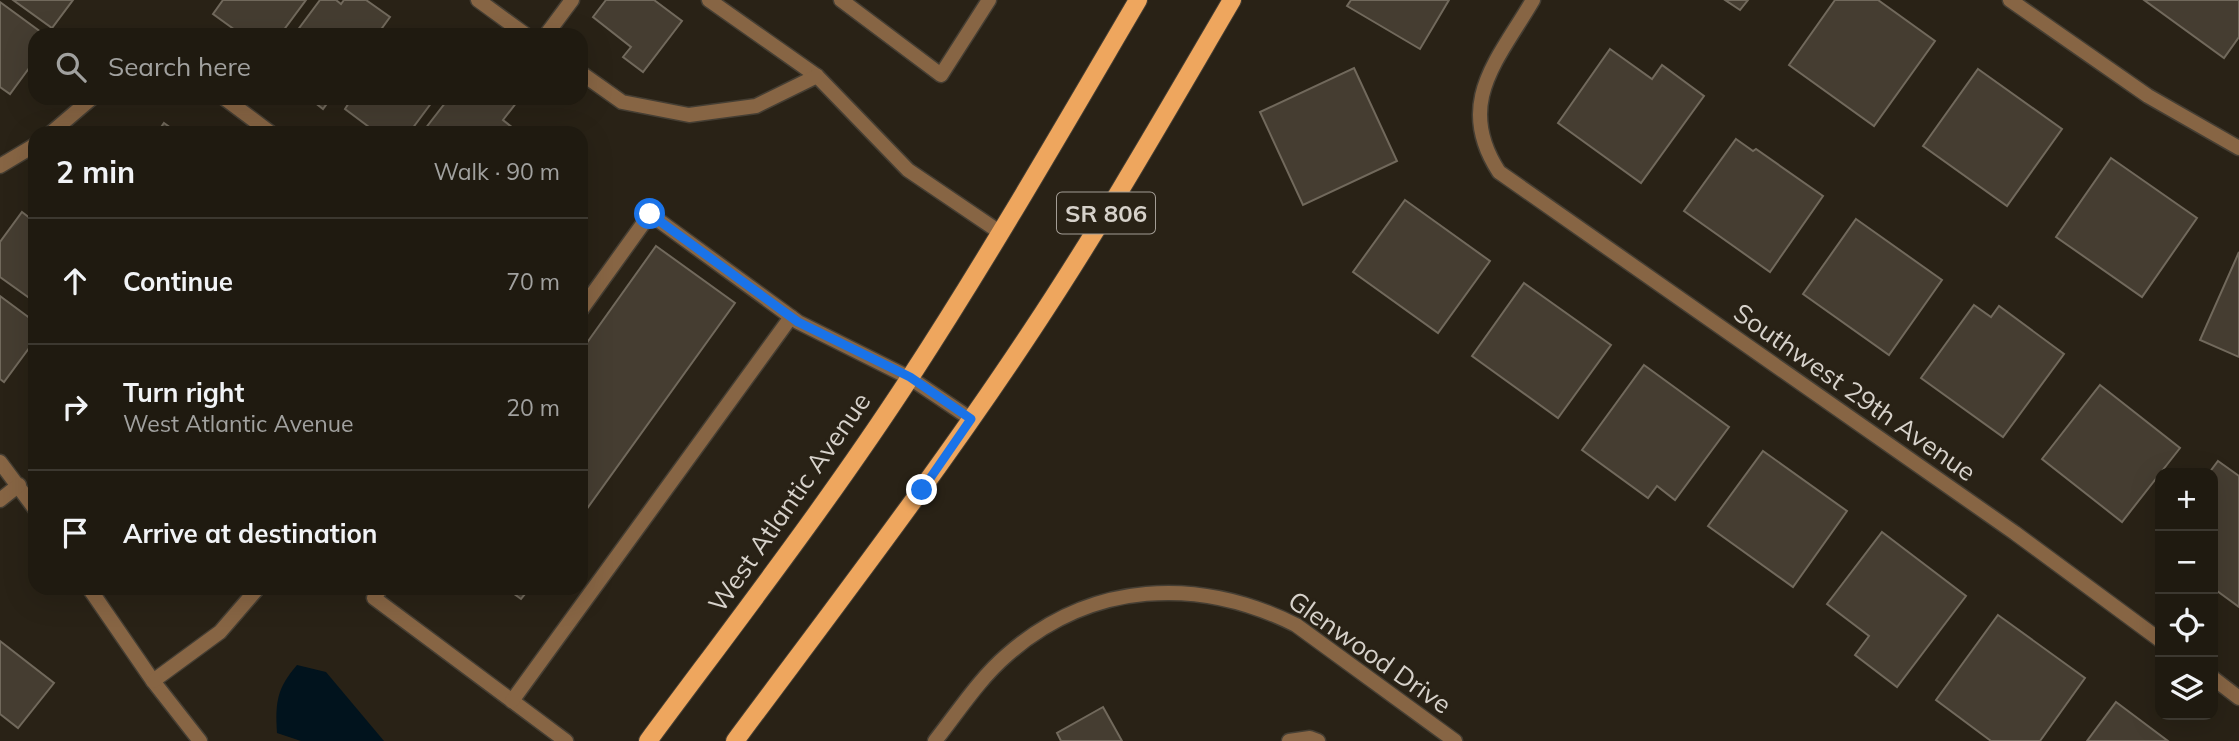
<!DOCTYPE html>
<html lang="en">
<head>
<meta charset="utf-8">
<style>
	:root { --surface:#1f1a10; --page:#2c271e; --text:#f1f3f6; --muted:#a1a19f; --line:#3c3830 }
	body { margin:0; font-family:Mulish,sans-serif; background:var(--page); color:var(--text) }
	.controls { position:absolute; right:21px; bottom:21px; display:grid; overflow:hidden; border-radius:14px; box-shadow:0 7px 28px #0002 }
	.controls button { width:63px; height:63px; display:grid; place-items:center; padding:0; border:0; border-bottom:2px solid var(--line); background:var(--surface); color:var(--text); font:35px sans-serif }
	.stop { position:absolute; width:21px; height:21px; margin:-16px; border:5px solid #1a73e8; border-radius:50%; background:#fff }
	.stop.end { background:#1a73e8; border-color:#fff; box-shadow:0 2px 7px #0008 }
	.list { margin:0; padding:0; list-style:none }
	h2 { display:flex; justify-content:space-between; align-items:center; height:91px; margin:0; padding:0 28px; font-size:30px }
	h2 small { font-size:23px; font-weight:400; color:var(--muted) }
	.list li { display:grid; grid-template-columns:46px 1fr auto; gap:21px; align-items:center; box-sizing:border-box; height:126px; padding:0 28px; border-top:2px solid var(--line) }
	.list b { display:block; font-size:26px; white-space:nowrap }
	.list p { margin:0; font-size:23px; white-space:nowrap; color:var(--muted) }
	.list em { font-size:23px; font-style:normal; color:var(--muted) }
	.icon { flex:none; width:38px; height:38px; fill:none; stroke:currentColor; stroke-width:2; stroke-linecap:round; stroke-linejoin:round }
	.map { position:relative; flex:none; width:2239px; height:741px; overflow:hidden }
	.search { position:absolute; background:var(--surface); box-shadow:0 7px 28px #0002; left:28px; top:28px; width:560px; height:77px; display:flex; align-items:center; gap:18px; box-sizing:border-box; padding:0 24px; border-radius:21px; color:var(--muted); font-size:26px }
	.panel { position:absolute; background:var(--surface); box-shadow:0 7px 28px #0002; left:28px; top:126px; width:560px; height:469px; border-radius:21px }
	.map>svg:first-child { display:block }
</style>
</head>
<body>
<div class="map">
<svg width="2239" height="741" viewBox="0 0 2239 741">
	<rect width="100%" height="100%" fill="#292216"/>
	<path fill="#01131d" d="M 297,665 L 326,672 L 384,741 L 301,741 L 277,733 C 275,702 277,688 297,665 Z"/>
	<g fill="#453d31" stroke="#71695c" stroke-width="2">
		<polygon points="13,0 73,0 52,28"/>
		<polygon points="223,0 306,0 280,35 242,35 213,14"/>
		<polygon points="320,0 336,0 341,4 344,0 366,0 390,17 377,35 294,35"/>
		<polygon points="606,0 654,0 682,21 643,72 623,57 631,47 593,17"/>
		<polygon points="1351,0 1449,0 1420,49 1347,6"/>
		<polygon points="1725,0 1748,0 1740,10"/>
		<polygon points="1835,0 1878,0 1935,41 1874,126 1789,65"/>
		<polygon points="2144,0 2239,0 2239,37 2224,58"/>
		<polygon points="0,2 45,35 35,35 35,60 10,94 0,87"/>
		<polygon points="1610,49 1652,79 1662,65 1704,96 1641,183 1558,123"/>
		<polygon points="1354,68 1397,161 1303,205 1260,112"/>
		<polygon points="1978,69 2062,129 2007,206 1923,146"/>
		<polygon points="309,98 331,98 323,109"/>
		<polygon points="352,98 435,98 409,133 377,133 345,109"/>
		<polygon points="449,98 520,98 503,120 513,128 509,133 431,133 425,129"/>
		<polygon points="164,123 178,133 157,133"/>
		<polygon points="1736,139 1753,151 1756,149 1823,196 1770,272 1684,211"/>
		<polygon points="2111,158 2197,218 2142,297 2056,237"/>
		<polygon points="1405,200 1490,261 1438,333 1353,272"/>
		<polygon points="22,212 35,222 35,302 0,277 0,242"/>
		<polygon points="1856,219 1942,280 1889,355 1803,294"/>
		<polygon points="656,246 735,303 581,517 581,351"/>
		<polygon points="2239,252 2239,357 2200,340"/>
		<polygon points="1524,283 1611,345 1558,418 1472,356"/>
		<polygon points="0,296 35,322 35,340 4,382 0,379"/>
		<polygon points="1974,305 1991,317 1999,306 2064,354 2003,437 1921,378"/>
		<polygon points="1644,365 1729,427 1675,500 1657,486 1648,498 1582,450"/>
		<polygon points="2100,385 2180,448 2122,522 2042,459"/>
		<polygon points="1763,451 1847,511 1793,587 1708,526"/>
		<polygon points="2218,461 2239,476 2239,607 2213,588 2213,473 2209,473"/>
		<polygon points="1882,532 1966,596 1897,687 1855,655 1869,636 1827,604"/>
		<polygon points="506,588 530,588 521,599"/>
		<polygon points="1998,615 2085,678 2040,741 1991,741 1936,700"/>
		<polygon points="0,641 54,683 18,728 0,714"/>
		<polygon points="2116,702 2168,741 2087,741"/>
		<polygon points="1103,707 1122,741 1061,741 1057,733"/>
	</g>
	<g fill="none" stroke-linecap="round" stroke-linejoin="round">
		<g stroke="#453e33" stroke-width="17">
			<g id="service">
				<polyline points="478,0 526,35"/>
				<polyline points="709,0 817,76 908,170 1001,233"/>
				<polyline points="841,0 941,75 989,0"/>
				<polyline points="546,35 572,0"/>
				<polyline points="581,73 622,102 689,115 756,106 817,76"/>
				<polyline points="581,310 650,214 798,322 910,378 971,419"/>
				<polyline points="381,588 374,598 566,741"/>
				<polyline points="512,701 791,317"/>
				<polyline points="1289,741 1310,738 1318,741"/>
			</g>
		</g>
		<g stroke="#453e33" stroke-width="17">
			<g id="minor">
				<path d="M 1533,0 C 1498,60 1454,103 1499,172 L 2015,533 L 2160,640"/>
				<polyline points="2010,0 2148,96 2239,148"/>
				<polyline points="224,98 271,133"/>
				<polyline points="51,133 92,98"/>
				<polyline points="0,166 35,145"/>
				<polyline points="0,462 35,509"/>
				<polyline points="0,500 19,485"/>
				<polyline points="89,588 153,681 200,741"/>
				<polyline points="2213,678 2239,698"/>
				<polyline points="153,681 220,632 258,588"/>
				<path d="M 935,741 C 958,712 979,679 1007,655 C 1091,581 1198,576 1296,625 L 1455,741"/>
			</g>
		</g>
		<g stroke="#453e33" stroke-width="20">
			<g id="primary">
				<path d="M 648,741 C 737,621 829,502 911,376 C 991,253 1064,126 1138,0"/>
				<path d="M 735,741 C 836,605 939,471 1032,330 C 1103,223 1167,111 1232,0"/>
			</g>
		</g>
		<use href="#service" stroke="#876544" stroke-width="14"/>
		<use href="#minor" stroke="#876544" stroke-width="14"/>
		<use href="#primary" stroke="#eea65e" stroke-width="18"/>
	</g>
	<g fill="none" stroke-linecap="round" stroke-linejoin="round">
		<polyline stroke="#1a73e8" stroke-width="9" points="650,214 798,322 910,377 971,419 922,490"/>
	</g>
	<g text-anchor="middle" dominant-baseline="central" stroke-width="5" stroke-linejoin="round" paint-order="stroke">
		<rect fill="#292216" stroke="#a39d95" stroke-width="2" x="1057" y="192.5" width="98" height="41" rx="5"/>
		<g font-size="24" font-weight="bold" fill="#d7d2cb">
			<text x="1106" y="213">SR 806</text>
		</g>
		<g font-size="26" fill="#d7d2cb" stroke="#292216">
			<text transform="translate(1855 392) rotate(35)">Southwest 29th Avenue</text>
			<text transform="translate(789 502) rotate(-55)">West Atlantic Avenue</text>
			<text transform="translate(1370 652) rotate(35)">Glenwood Drive</text>
		</g>
	</g>
</svg>
<div class="controls">
<button>+</button>
<button>−</button>
<button><svg class="icon" aria-label="locate" viewBox="0 0 24 24"><circle cx="12" cy="12" r="6"/><path d="M12 2v4M12 18v4M2 12h4M18 12h4"/></svg></button>
<button><svg class="icon" aria-label="layers" viewBox="0 0 24 24"><path d="M12 4l9 5-9 5-9-5zM3 14l9 5 9-5"/></svg></button>
</div>
<div class="stop" style="left:650px;top:214px"></div>
<div class="stop end" style="left:922px;top:490px"></div>
<div class="search"><svg class="icon" aria-label="search" viewBox="0 0 24 24"><circle cx="10" cy="10" r="6"/><path d="M15 15l6 6"/></svg>Search here</div>
<section class="panel">
<h2>2 min<small>Walk · 90 m</small></h2>
<ul class="list">
<li><svg class="icon" aria-label="ahead" viewBox="0 0 24 24"><path d="M12 20V5M6 11l6-6 6 6"/></svg><div><b>Continue</b></div><em>70 m</em></li>
<li><svg class="icon" aria-label="right" viewBox="0 0 24 24"><path d="M7 20v-9h11M14 6l5 5-5 5"/></svg><div><b>Turn right</b><p>West Atlantic Avenue</p></div><em>20 m</em></li>
<li><svg class="icon" aria-label="arrive" viewBox="0 0 24 24"><path d="M6 21V4h12l-3 4 3 4H6"/></svg><div><b>Arrive at destination</b></div></li>
</ul>
</section>
</div>
</body>
</html>
